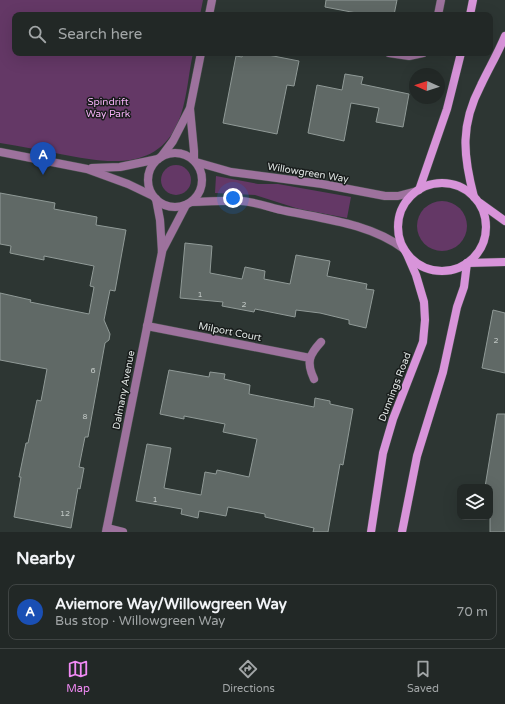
<!DOCTYPE html>
<html lang="en">
<head>
<meta charset="utf-8">
<style>
	:root { --surface:#222826; --page:#2e3432; --text:#f1f3f6; --muted:#a2a6a7; --line:#3f4443; --accent:#f18af4 }
	body { margin:0; font-family:"Varela Round",sans-serif; background:var(--page); color:var(--text) }
	.controls { position:absolute; right:12px; bottom:12px; display:grid; overflow:hidden; border-radius:8px; box-shadow:0 4px 16px #0002 }
	.controls button { width:36px; height:36px; display:grid; place-items:center; padding:0; border:0; border-bottom:1px solid var(--line); background:var(--surface); color:var(--text); font:20px sans-serif }
	.compass { position:absolute; left:409px; top:68px; width:36px; height:36px; border-radius:50%; background:var(--surface); box-shadow:0 4px 16px #0002; rotate:273deg }
	.you { position:absolute; left:233px; top:198px; width:14px; height:14px; margin:-10px; border:3px solid #fff; border-radius:50%; background:#1a73e8; box-shadow:0 0 0 6px #1a73e833 }
	.badge { display:grid; place-items:center; width:26px; height:26px; border-radius:50%; background:var(--accent); color:#fff; font-size:13px; font-weight:700 }
	.pin { position:absolute; translate:-50% -33px; filter:drop-shadow(0 1px 2px #0008) }
	.pin::after { content:''; position:absolute; top:21px; width:14px; height:12px; background:inherit; clip-path:polygon(0 0,100% 0,50% 100%) }
	.list { margin:0; padding:0; list-style:none }
	h2 { display:flex; justify-content:space-between; align-items:center; height:52px; margin:0; padding:0 16px; font-size:17px }
	h2 small { font-size:13px; font-weight:400; color:var(--muted) }
	.list li { display:grid; grid-template-columns:26px 1fr auto; gap:12px; align-items:center; box-sizing:border-box; height:56px; margin:0 8px 8px; padding:0 8px; border:1px solid var(--line); border-radius:8px }
	.list b { display:block; font-size:15px; white-space:nowrap }
	.list p { margin:0; font-size:13px; white-space:nowrap; color:var(--muted) }
	.list em { font-size:13px; font-style:normal; color:var(--muted) }
	.icon { flex:none; width:22px; height:22px; fill:none; stroke:currentColor; stroke-width:2; stroke-linecap:round; stroke-linejoin:round }
	.map { position:relative; flex:none; width:505px; height:532px; overflow:hidden }
	.search { position:absolute; background:var(--surface); box-shadow:0 4px 16px #0002; left:12px; right:12px; top:12px; height:44px; display:flex; align-items:center; gap:10px; box-sizing:border-box; padding:0 14px; border-radius:8px; color:var(--muted); font-size:15px }
	.sheet { height:116px; background:var(--surface) }
	nav { display:flex; justify-content:space-around; align-items:center; box-sizing:border-box; height:56px; border-top:1px solid var(--line); background:var(--surface); font-size:11px; color:var(--muted) }
	nav a { display:grid; justify-items:center; gap:2px }
	nav .on { color:var(--accent) }
	.map>svg:first-child { display:block }
</style>
</head>
<body>
<div class="map">
<svg width="505" height="532" viewBox="0 0 505 532">
	<rect width="100%" height="100%" fill="#2d3633"/>
	<g fill="#643866">
		<path d="M 0,0 L 203,0 L 200,15 L 15,15 L 15,53 L 193,53 C 188,76 187,103 177,125 C 154,173 103,162 60,154 C 40,150 20,146 0,143 Z"/>
		<circle cx="176" cy="180" r="15"/>
		<polygon points="216,176 258,184 278,184 351,197 347,218 299,209 255,195 215,193"/>
		<circle cx="442" cy="226" r="25"/>
	</g>
	<g fill="#606966" stroke="#909a97">
		<polygon points="326,0 397,0 394,15 367,15 325,7"/>
		<polygon points="243,53 258,53 299,61 294,86 287,85 277,134 223,123 236,56 242,57"/>
		<polygon points="345,74 363,77 361,84 409,94 403,127 376,122 379,108 351,103 344,141 308,133 317,85 342,90"/>
		<polygon points="0,193 55,203 54,209 97,217 96,225 126,230 115,291 110,290 104,320 110,334 109,340 105,343 88,437 85,437 79,467 84,468 80,489 78,488 71,528 14,517 21,477 19,477 26,443 28,443 37,400 41,401 47,369 0,360 0,293 31,300 30,302 89,314 94,287 90,286 94,266 44,256 44,260 10,253 11,246 0,244"/>
		<polygon points="185,243 212,246 210,273 242,279 245,267 265,271 264,279 290,284 296,255 330,261 327,276 367,284 366,289 374,290 366,328 349,324 349,320 320,313 296,310 295,317 255,309 254,312 222,306 223,302 180,298"/>
		<polygon points="493,310 505,313 505,373 482,368"/>
		<polygon points="169,370 209,377 210,372 225,374 224,379 250,385 249,394 314,407 315,398 330,401 330,404 353,409 343,465 340,464 328,532 313,532 314,528 265,517 265,514 228,507 226,516 199,511 198,518 181,514 182,509 136,501 147,444 171,448 164,488 201,495 205,472 216,474 217,470 249,477 257,439 223,432 225,424 184,416 184,419 160,414"/>
		<polygon points="497,414 505,414 505,532 490,532 490,487 485,487"/>
	</g>
	<g fill="none" stroke-linecap="round" stroke-linejoin="round">
		<g stroke="#4a524f" stroke-width="9">
			<g id="street">
				<polyline points="209,15 212,0"/>
				<polyline points="438,15 441,0"/>
				<polyline points="389,53 409,56 423,53"/>
				<polyline points="190,109 194,151 194,160"/>
				<polyline points="0,152 87,169 128,184 153,196"/>
				<circle cx="175" cy="180" r="27"/>
				<polyline points="161,157 173,141 190,108 201,53"/>
				<polyline points="196,162 231,172 322,184 385,196 398,196 417,191"/>
				<polyline points="92,168 120,167 158,159"/>
				<path d="M 192,202 C 208,202 225,200 241,201 C 256,202 271,208 286,211 C 325,219 371,224 404,249"/>
				<polyline points="162,251 186,205"/>
				<polyline points="147,326 310,358"/>
				<path d="M 314,379 C 306,362 309,355 321,342"/>
				<polyline points="107,528 123,532"/>
				<polyline points="106,532 162,252 160,220 156,199"/>
			</g>
		</g>
		<g stroke="#4a524f" stroke-width="9">
			<g id="secondary">
				<polyline points="470,15 473,0"/>
				<circle cx="442" cy="227" r="44"/>
				<polyline points="419,190 447,109 461,53"/>
				<path d="M 474,197 C 463,155 460,125 481,85 C 489,68 498,53 505,36"/>
				<polyline points="480,203 505,221"/>
				<polyline points="467,263 505,262"/>
				<polyline points="371,532 383,453 393,419 423,342 425,320 424,302 416,275 406,252"/>
				<polyline points="402,532 417,456 443,372 457,307 464,287 467,263"/>
			</g>
		</g>
		<use href="#street" stroke="#9d729d" stroke-width="8"/>
		<use href="#secondary" stroke="#d894da" stroke-width="8"/>
	</g>
	<g text-anchor="middle" dominant-baseline="central" stroke-width="3" stroke-linejoin="round" paint-order="stroke">
		<g font-size="8" fill="#c1c8c5">
			<text x="200" y="294">1</text>
			<text x="244" y="304">2</text>
			<text x="496" y="340">2</text>
			<text x="93" y="370">6</text>
			<text x="85" y="416">8</text>
			<text x="155" y="499">1</text>
			<text x="65" y="513">12</text>
		</g>
		<g font-size="10" fill="#f6b2f8" stroke="#181c1b">
			<text x="108" y="102">Spindrift<tspan x="108" dy="12">Way Park</tspan></text>
		</g>
		<g font-size="10" fill="#e1e7e5" stroke="#181c1b">
			<text transform="translate(308 173) rotate(9)">Willowgreen Way</text>
			<text transform="translate(230 332) rotate(11)">Milport Court</text>
			<text transform="translate(395 387) rotate(-69)">Dunnings Road</text>
			<text transform="translate(124 390) rotate(-79)">Dalmany Avenue</text>
		</g>
	</g>
</svg>
<div class="controls">
<button><svg class="icon" aria-label="layers" viewBox="0 0 24 24"><path d="M12 4l9 5-9 5-9-5zM3 14l9 5 9-5"/></svg></button>
</div>
<svg class="compass" viewBox="-18 -18 36 36"><path d="M0-13l5 13h-10z" fill="#e53935"/><path d="M0 13l5-13h-10z" fill="#a2a6a7"/></svg>
<div class="you"></div>
<div class="pin badge" style="left:43px;top:175px;background:#1a4fb4">A</div>
<div class="search"><svg class="icon" aria-label="search" viewBox="0 0 24 24"><circle cx="10" cy="10" r="6"/><path d="M15 15l6 6"/></svg>Search here</div>
</div>
<section class="sheet">
<h2>Nearby<small></small></h2>
<ul class="list">
<li><span class="badge" style="background:#1a4fb4">A</span><div><b>Aviemore Way/Willowgreen Way</b><p>Bus stop · Willowgreen Way</p></div><em>70 m</em></li>
</ul>
</section>
<nav>
<a class="on"><svg class="icon" aria-label="map" viewBox="0 0 24 24"><path d="M3 6l6-2 6 2 6-2v14l-6 2-6-2-6 2zM9 4v14M15 6v14"/></svg>Map</a>
<a><svg class="icon" aria-label="directions" viewBox="0 0 24 24"><path d="M12 3l9 9-9 9-9-9zM9 14v-3h6M13 9l2 2-2 2"/></svg>Directions</a>
<a><svg class="icon" aria-label="saved" viewBox="0 0 24 24"><path d="M7 4h10v16l-5-4-5 4z"/></svg>Saved</a>
</nav>
</body>
</html>
